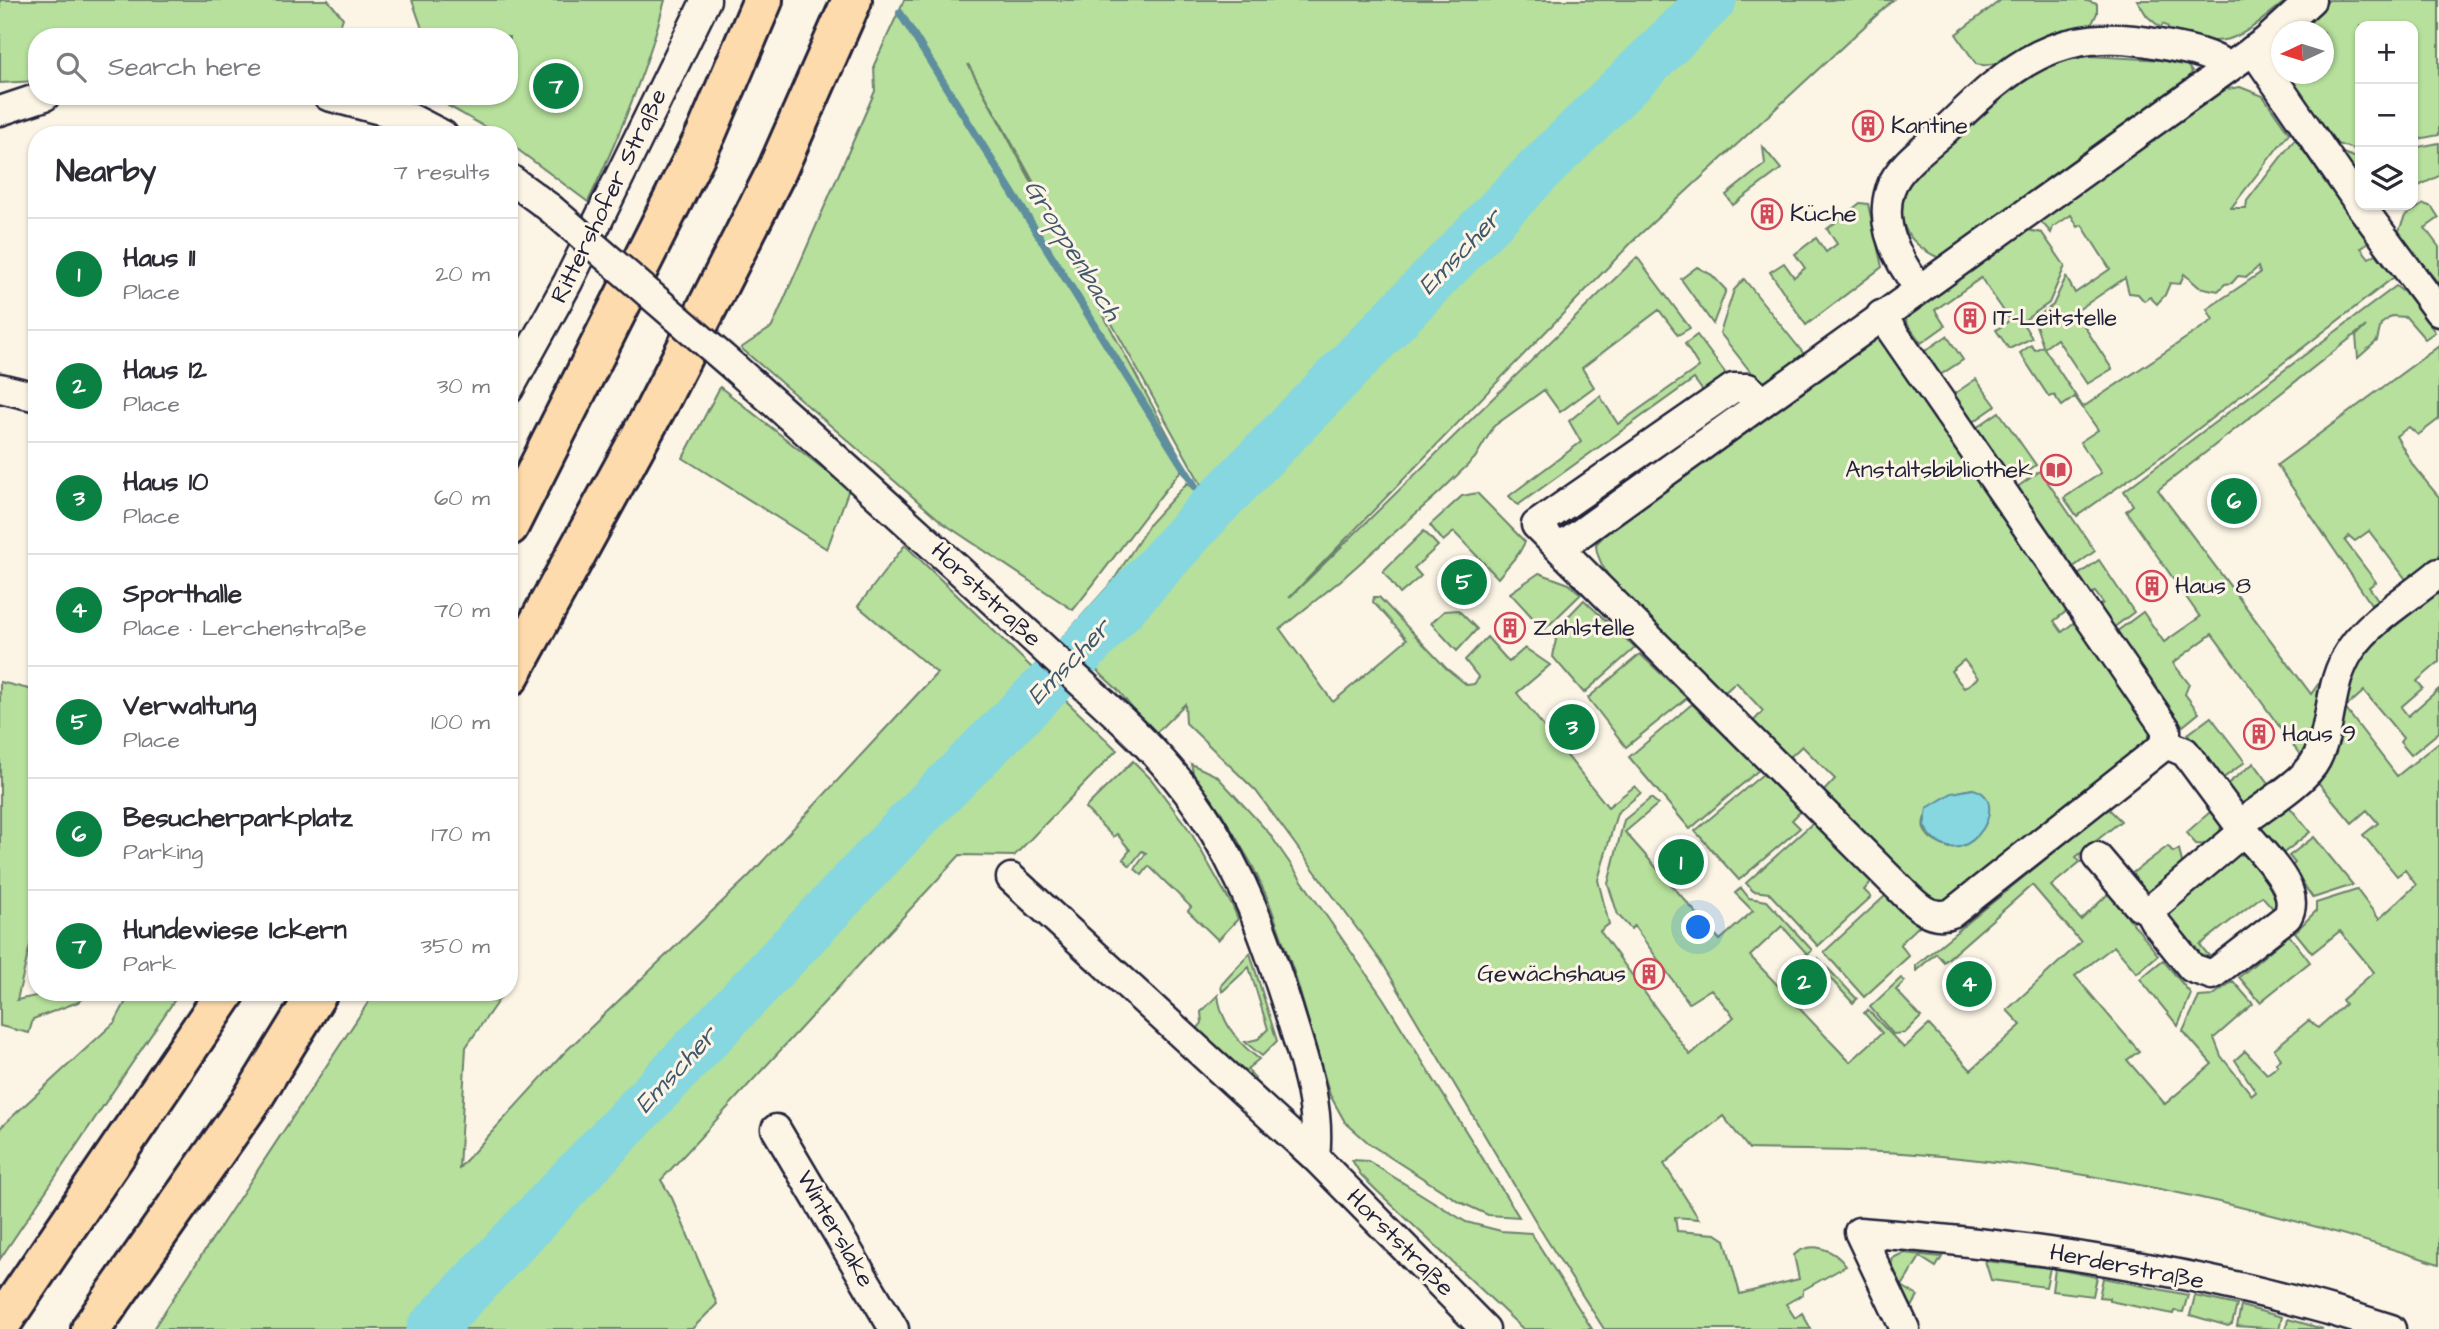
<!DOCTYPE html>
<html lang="en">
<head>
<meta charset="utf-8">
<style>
	:root { --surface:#fff; --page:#f7f7f7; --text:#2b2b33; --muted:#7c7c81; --line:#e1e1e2; --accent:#0b8043 }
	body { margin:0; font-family:"Architects Daughter",sans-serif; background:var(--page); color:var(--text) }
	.controls { position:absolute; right:21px; top:21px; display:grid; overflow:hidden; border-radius:14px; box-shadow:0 2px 5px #0004 }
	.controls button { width:63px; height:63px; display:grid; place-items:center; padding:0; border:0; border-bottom:2px solid var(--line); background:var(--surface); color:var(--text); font:35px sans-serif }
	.compass { position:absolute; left:2271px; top:21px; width:63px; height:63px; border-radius:50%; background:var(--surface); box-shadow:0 2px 5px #0004; rotate:266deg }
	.you { position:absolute; left:1699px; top:928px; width:24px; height:24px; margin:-18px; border:5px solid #fff; border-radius:50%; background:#1a73e8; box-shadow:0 0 0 10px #1a73e833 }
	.badge { display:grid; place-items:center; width:46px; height:46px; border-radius:50%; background:var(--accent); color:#fff; font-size:23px; font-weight:700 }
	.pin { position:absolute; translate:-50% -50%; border:4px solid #fff; box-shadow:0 2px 7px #0006 }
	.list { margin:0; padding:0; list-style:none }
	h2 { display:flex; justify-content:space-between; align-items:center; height:91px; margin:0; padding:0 28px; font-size:30px }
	h2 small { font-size:23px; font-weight:400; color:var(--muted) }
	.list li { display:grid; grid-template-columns:46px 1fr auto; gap:21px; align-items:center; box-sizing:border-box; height:112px; padding:0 28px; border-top:2px solid var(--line) }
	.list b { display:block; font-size:26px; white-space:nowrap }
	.list p { margin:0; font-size:23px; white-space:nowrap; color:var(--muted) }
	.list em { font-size:23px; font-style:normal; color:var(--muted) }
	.icon { flex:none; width:38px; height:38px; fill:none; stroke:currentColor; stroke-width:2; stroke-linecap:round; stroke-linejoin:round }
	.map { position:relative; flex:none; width:2439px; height:1329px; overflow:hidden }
	.search { position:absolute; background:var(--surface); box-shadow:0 2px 5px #0004; left:28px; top:28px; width:490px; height:77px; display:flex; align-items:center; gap:18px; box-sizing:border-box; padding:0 24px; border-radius:28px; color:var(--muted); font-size:26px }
	.panel { position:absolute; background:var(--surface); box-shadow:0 2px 5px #0004; left:28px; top:126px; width:490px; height:875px; border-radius:28px }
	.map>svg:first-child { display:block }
</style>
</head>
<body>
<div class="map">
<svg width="2439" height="1329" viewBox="0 0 2439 1329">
	<rect width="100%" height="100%" fill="#fcf5e5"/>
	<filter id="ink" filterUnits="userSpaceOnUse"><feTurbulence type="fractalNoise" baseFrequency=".0143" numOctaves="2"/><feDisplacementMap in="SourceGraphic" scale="14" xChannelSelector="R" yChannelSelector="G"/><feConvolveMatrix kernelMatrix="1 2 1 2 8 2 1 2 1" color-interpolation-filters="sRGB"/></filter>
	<g filter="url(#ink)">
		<g fill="#b6e09c" stroke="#6c816c" stroke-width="2" fill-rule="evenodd">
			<polygon points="0,0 328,0 343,18 336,37 37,37 37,81 0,83"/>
			<path d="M 412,0 L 665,0 C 647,70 619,137 588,202 L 509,143 L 509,135 C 493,135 465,114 448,106 L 445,96 L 509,96 L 509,37 L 425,37 Z"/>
			<path d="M 904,0 L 1893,0 L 1636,238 L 1289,598 L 1637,257 L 1690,328 L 1678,335 L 1659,310 L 1582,368 L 1594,387 L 1560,412 L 1544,390 L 1494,426 L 1475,458 L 1439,493 L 1341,580 L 1280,629 L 1333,702 L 1407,639 L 1373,602 L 1374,597 L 1379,597 L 1446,668 L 1467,685 L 1474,684 L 1479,678 L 1465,660 L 1487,637 L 1509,662 L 1525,648 L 1550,665 L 1517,693 L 1608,807 L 1635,786 L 1641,793 L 1617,813 L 1598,880 L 1609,924 L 1600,931 L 1690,1055 L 1734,1017 L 1711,989 L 1689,1003 L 1634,926 L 1631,929 L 1618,915 L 1608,884 L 1624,820 L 1651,798 L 1658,804 L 1625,832 L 1720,940 L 1753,911 L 1735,893 L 1741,888 L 1749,898 L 1767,901 L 1812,950 L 1808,955 L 1782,926 L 1750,956 L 1850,1062 L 1882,1033 L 1864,1013 L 1868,1010 L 1904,1048 L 1929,1025 L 1971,1070 L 2021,1025 L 2007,1010 L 2081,942 L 2032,885 L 1944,962 L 1936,953 L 1916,971 L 1916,965 L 2108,808 L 2121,821 L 2076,857 L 2080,862 L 2051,886 L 2081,920 L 2109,893 L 2158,955 L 2137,973 L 2114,946 L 2075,976 L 2139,1051 L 2127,1060 L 2165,1104 L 2212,1064 L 2183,1031 L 2199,997 L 2212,996 L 2233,981 L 2253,1004 L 2214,1038 L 2221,1056 L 2252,1095 L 2256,1092 L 2235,1060 L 2245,1051 L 2267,1074 L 2278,1066 L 2276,1063 L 2281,1059 L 2274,1049 L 2309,1020 L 2318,1028 L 2345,1004 L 2342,1000 L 2374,972 L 2340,931 L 2312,953 L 2295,932 L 2316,911 L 2316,903 L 2357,890 L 2379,919 L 2416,885 L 2405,870 L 2397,876 L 2363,835 L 2378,823 L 2367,810 L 2352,823 L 2317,781 L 2359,661 L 2373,644 L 2439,591 L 2439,662 L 2417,681 L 2423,688 L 2401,707 L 2408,716 L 2439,689 L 2439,732 L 2411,755 L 2400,742 L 2403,738 L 2364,691 L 2345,708 L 2397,776 L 2439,742 L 2439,1264 C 2266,1207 2085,1166 1903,1153 C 1852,1150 1800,1150 1749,1149 L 1723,1116 L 1664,1164 L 1699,1219 L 1675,1217 L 1677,1231 L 1716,1234 L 1725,1240 L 1740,1294 L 1799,1279 L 1794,1255 C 1811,1240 1834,1249 1846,1266 L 1803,1290 L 1803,1294 L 1786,1304 L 1795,1318 L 1802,1313 L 1811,1329 L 1604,1329 L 1545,1237 L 1383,964 L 1256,791 L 1186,723 L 1185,704 L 1153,736 L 1118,690 L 1092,666 L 1222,522 L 968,64 L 1185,466 C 1145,513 1111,563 1073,610 L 943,523 L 741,348 L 772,327 L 875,91 L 874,65 Z"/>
			<path d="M 2001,0 L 2084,0 L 2097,4 L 2097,13 L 2091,26 C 2075,30 2058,33 2042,39 C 2021,46 2000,71 1976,64 L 1956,34 Z"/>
			<path d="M 2137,0 L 2287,0 C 2239,38 2229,53 2167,30 L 2168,27 L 2163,24 L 2161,28 L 2147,16 Z"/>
			<polygon points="2329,0 2439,0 2439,135 2413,140 2413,26 2360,26 2360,151 2337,144 2312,109 2308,111 2286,74 2324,74 2324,32 2295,31"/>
			<path d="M 2088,56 L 2184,61 L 2192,72 L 2186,82 L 2144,113 L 1939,258 C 1904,242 1890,214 1910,179 L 2028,74 L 2057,61 Z"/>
			<path d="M 2240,87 L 2263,96 L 2289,133 L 2231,208 L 2246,208 L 2247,201 L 2295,139 L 2368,242 L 2361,248 L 2369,258 L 2376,254 L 2394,277 L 2176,446 L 2077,516 L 2064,498 L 2101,473 L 2080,442 L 2098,430 L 2075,397 L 2062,406 L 2054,395 L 2049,397 L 2020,353 L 2031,345 L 2035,350 L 2043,346 L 2034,319 L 2053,305 L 2066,277 L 2075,293 L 2110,269 L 2082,225 L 2078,227 L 2071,215 L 2053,227 L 2051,233 L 2039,219 L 2132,155 L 2132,152 L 2155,141 L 2161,132 L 2221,90 ZM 2258,267 L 2260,273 L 2207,309 L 2213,320 L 2083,407 L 2044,348 L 2057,339 L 2087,384 L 2112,369 L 2075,312 L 2125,278 L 2129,293 L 2138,294 L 2144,301 L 2150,297 L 2157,304 L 2165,295 L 2170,283 L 2180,284 L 2184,274 L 2199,287 L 2218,291 L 2225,284 L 2232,283 L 2238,276 L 2247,277 Z"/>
			<polygon points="2439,143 2439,176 2413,189 2413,148"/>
			<polygon points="1763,147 1781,169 1733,205 1726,195 1765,164"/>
			<polygon points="2337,151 2360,159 2360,185"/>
			<polygon points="1860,203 1868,204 1882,267 1806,325 1770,272 1784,263 1794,277 1805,268 1795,254 1816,238 1826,252 1837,244 1827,229"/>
			<polygon points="2424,204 2432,207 2439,218 2425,228 2439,247 2439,284 2423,264 2417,262 2398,233 2405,216"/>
			<polygon points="2027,230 2042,233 2065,266 2049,303 2022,322 2032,338 2009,349 1996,330 2010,320 1981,278 1935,310 1945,326 1921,343 1906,322 1907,315"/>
			<polygon points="1697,267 1712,275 1726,290 1713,324 1681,279"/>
			<polygon points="1744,279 1804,354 1766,383 1757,380 1720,333 1734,290"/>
			<polygon points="2396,286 2407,295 2435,332 2425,339 2406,317 2392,316 2381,324 2377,341 2358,358 2356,336 2366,326 2158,490 2311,694 2322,679 2327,686 2308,758 2245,809 2226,785 2254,763 2269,783 2303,759 2212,634 2173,663 2189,684 2185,694 2199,713 2183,726 2116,632 2143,612 2164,642 2200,617 2126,511 2133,505 2124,491"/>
			<polygon points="1697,335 1729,378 1705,394 1694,379 1518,505 1509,496 1581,442 1569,421 1600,396 1618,424 1699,367 1685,344"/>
			<path d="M 1881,335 L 2068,610 L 2054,621 L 2062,632 L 2076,621 L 2150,727 L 2148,743 L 1950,902 L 1931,902 L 1820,795 L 1835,779 L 1802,746 L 1786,761 L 1749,726 L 1763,711 L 1736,682 L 1720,697 C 1691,667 1595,582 1596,544 L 1614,525 ZM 1964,660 L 1978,678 L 1964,688 L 1951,671 ZM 1973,789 L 1955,845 L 1950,848 C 1897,831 1933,794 1973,789 Z"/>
			<polygon points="1947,336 1963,360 1940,375 1925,351"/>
			<polygon points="2439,346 2439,419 2418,435 2409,427 2396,436 2414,467 2439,497 2439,559 2408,582 2369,531 2355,541 2349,536 2345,541 2376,582 2369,587 2383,607 2377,613 2277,465"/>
			<polygon points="1976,379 1996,406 1973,422 1954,394"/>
			<polygon points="720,387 849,489 827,549 683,458"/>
			<polygon points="1733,401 1739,403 1582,515 1583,509"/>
			<polygon points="1999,412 2036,465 2014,481 1976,428"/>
			<polygon points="2040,471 2095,551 2072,568 2016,488"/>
			<polygon points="1187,483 1197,493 1193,503 1067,644 1062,638 1113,581 1150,523"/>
			<polygon points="1477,493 1525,542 1519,553 1498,578 1454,532 1443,541 1430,525 1462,496"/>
			<polygon points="1424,531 1438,546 1414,568 1421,576 1400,594 1383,571"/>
			<polygon points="905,545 1117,750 1014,856 960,855 661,1180 672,1198 717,1304 692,1329 153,1329 375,992 504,992 466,1047 459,1168 565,1052 749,876 937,673 858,606"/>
			<polygon points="2099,560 2134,612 2113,628 2099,607 2103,603 2095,592 2090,594 2078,575"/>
			<polygon points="1539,573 1569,584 1581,594 1544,630 1510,593"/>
			<polygon points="1584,600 1635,648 1584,693 1553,657 1558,627"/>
			<polygon points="1458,610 1477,629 1457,651 1431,623 1444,611"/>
			<polygon points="1640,654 1687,698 1626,747 1588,698"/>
			<polygon points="0,682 37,691 37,916 17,1000 54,992 93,992 78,1002 33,1019 29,1033 0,1026"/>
			<polygon points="1692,704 1760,769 1690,829 1629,757"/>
			<polygon points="2211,717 2245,762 2222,779 2188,734"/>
			<polygon points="1133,761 1151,779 1190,831 1233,907 1238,919 1218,940 1188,911 1191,907 1149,866 1142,875 1135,869 1146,853 1142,851 1130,866 1123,859 1130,850 1117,834 1113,837 1085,808"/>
			<polygon points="1191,764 1217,776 1269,833 1383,998 1519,1217 1488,1215 1460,1202 1371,1145 1345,1122 1330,1095 1295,975 1269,902 1252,865 1221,812 1194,776"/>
			<polygon points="1763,774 1801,811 1792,820 1800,828 1739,880 1695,831"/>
			<polygon points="2288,805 2310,832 2281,855 2257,827"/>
			<polygon points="2210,812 2222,823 2218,837 2208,845 2196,844 2186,833"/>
			<polygon points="1814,822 1872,881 1864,890 1871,897 1818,946 1769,893 1753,891 1746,883"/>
			<polygon points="2314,837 2353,885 2313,898 2291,867 2295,863 2289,856"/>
			<polygon points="2168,846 2173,852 2179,849 2183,867 2148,897 2119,868 2123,864 2131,874"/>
			<polygon points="2235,853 2248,856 2277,893 2279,899 2276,912 2262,896 2200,945 2215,963 2207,964 2166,924 2166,910"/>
			<polygon points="1886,895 1919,926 1900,944 1909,956 1864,997 1824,952"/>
			<polygon points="2289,935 2310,962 2260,1002 2239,977"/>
			<polygon points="1250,953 1277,1041 1262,1056 1245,1042 1258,1039 1268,1029 1249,967 1222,992 1221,985"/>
			<polygon points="1818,958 1857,999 1853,1003 1814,961"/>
			<polygon points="2163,960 2191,994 2178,1026 2140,979"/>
			<polygon points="1901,978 1905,981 1896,990 1921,1017 1905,1033 1893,1034 1870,1007"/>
			<polygon points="131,992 180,992 0,1259 0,1128 115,1022"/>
			<path d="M 1218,995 C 1221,1022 1238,1043 1259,1059 L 1247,1069 L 1255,1078 L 1250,1083 L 1194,1033 L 1202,1023 L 1201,1012 Z"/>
			<polygon points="1352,1160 1368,1161 1466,1222 1501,1231 1531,1233 1592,1329 1523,1329 1374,1188 1361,1175"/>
			<polygon points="1903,1253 1942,1257 1936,1267 1920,1257 1902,1286 1918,1296 1912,1307 1890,1269 1893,1258"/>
			<polygon points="1985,1261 2050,1268 2046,1287 1991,1280"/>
			<polygon points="2055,1269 2097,1277 2093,1296 2052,1291"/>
			<polygon points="2103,1278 2188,1295 2183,1312 2174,1311 2173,1314 2109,1301 2109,1298 2099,1297"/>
			<polygon points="2195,1296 2237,1305 2232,1324 2228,1326 2190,1315"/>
			<polygon points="2241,1306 2282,1317 2279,1329 2237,1326"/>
			<polygon points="2288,1319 2323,1329 2286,1329"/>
		</g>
		<path fill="#86d7e0" stroke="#5e8f9e" stroke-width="2" d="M 1973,789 C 2018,800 1959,887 1924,826 L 1927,808 L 1952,793 Z"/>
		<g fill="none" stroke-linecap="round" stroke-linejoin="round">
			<polyline stroke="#5e8f9e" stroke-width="8" points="900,13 1210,510"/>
			<polyline stroke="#86d7e0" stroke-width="49" points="431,1329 911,822 1083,650 1210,510 1535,174 1712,0"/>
			<g stroke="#22223b" stroke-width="33">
				<g id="street">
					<polyline points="2253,50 2360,205"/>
					<polyline points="328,96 410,118 443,135"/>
					<polyline points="0,111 45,96"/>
					<polyline points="509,178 550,208"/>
					<polyline points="2360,205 2439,312"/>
					<path d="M 1919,288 C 1897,260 1879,226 1890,190 C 1897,167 1927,146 1944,131 C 2013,64 2057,24 2159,44 C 2184,49 2208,52 2229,67"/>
					<polyline points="1881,315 2166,729 2166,744 2185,752 2239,825"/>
					<path d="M 735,368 C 836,458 937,549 1036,641 C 1093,695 1157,745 1201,811 C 1242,872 1266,939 1288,1008 C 1303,1058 1321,1105 1315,1157"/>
					<polyline points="0,388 37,397"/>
					<polyline points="509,389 568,282 706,0"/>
					<polyline points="1763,402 2266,41 2311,0"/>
					<path d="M 1560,548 L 1763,402 L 1748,388 L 1733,388 L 1536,525 L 1893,882 C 1909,897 1927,923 1952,913 L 2166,744"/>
					<path d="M 2097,857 L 2137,904 L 2149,911 L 2155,922 L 2192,968 L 2212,975 L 2287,917 C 2304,889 2260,852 2244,831"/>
					<polyline points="1011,878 1315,1157 1485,1329"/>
					<path d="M 2149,911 L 2244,831 L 2239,825 C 2259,809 2305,782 2316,760 C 2334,725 2327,684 2351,649 C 2372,618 2411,597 2439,573"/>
					<polyline points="776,1129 894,1329"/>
					<path d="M 1905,1329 L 1859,1232 C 2038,1245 2219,1273 2391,1329"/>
				</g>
			</g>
			<g stroke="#22223b" stroke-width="44">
				<g id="highway">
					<polyline points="509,526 707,132 763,0"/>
					<polyline points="509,677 655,410 777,170 852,0"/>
					<polyline points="0,1325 226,992"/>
					<polyline points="91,1329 251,1101 318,992"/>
				</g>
			</g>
			<use href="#street" stroke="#fcf5e5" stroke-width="28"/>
			<use href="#highway" stroke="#fedbac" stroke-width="38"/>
			<g stroke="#22223b" stroke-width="33" stroke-linecap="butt">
				<polyline id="street-bridge" points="550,208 735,368"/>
			</g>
			<use href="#street-bridge" stroke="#fcf5e5" stroke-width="28"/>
		</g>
	</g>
	<defs>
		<g id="building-ring" transform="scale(1.575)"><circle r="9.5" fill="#fcf5e5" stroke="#d1495b" stroke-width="1.5"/><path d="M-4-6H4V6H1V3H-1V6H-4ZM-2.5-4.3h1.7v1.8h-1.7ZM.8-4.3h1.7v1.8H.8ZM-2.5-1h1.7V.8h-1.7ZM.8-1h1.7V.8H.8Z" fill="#d1495b"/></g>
		<g id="library-ring" transform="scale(1.575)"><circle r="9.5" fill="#fcf5e5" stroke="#d1495b" stroke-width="1.5"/><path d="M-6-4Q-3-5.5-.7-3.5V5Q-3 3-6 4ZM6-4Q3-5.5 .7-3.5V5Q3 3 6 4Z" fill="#d1495b"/></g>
	</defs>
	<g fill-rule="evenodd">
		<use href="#building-ring" x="1868" y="126"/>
		<use href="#building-ring" x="1767" y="214"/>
		<use href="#building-ring" x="1970" y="318"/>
		<use href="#library-ring" x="2056" y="470"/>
		<use href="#building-ring" x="2152" y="586"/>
		<use href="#building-ring" x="1510" y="628"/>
		<use href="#building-ring" x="2259" y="734"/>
		<use href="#building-ring" x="1649" y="974"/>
	</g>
	<g text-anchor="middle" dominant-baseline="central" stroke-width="6" stroke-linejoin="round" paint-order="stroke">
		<g font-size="24" fill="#22223b" stroke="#fcf5e5" text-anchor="start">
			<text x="1891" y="126">Kantine</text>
			<text x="1790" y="214">Küche</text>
			<text x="1993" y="318">IT-Leitstelle</text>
			<text x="2033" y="470" text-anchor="end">Anstaltsbibliothek</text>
			<text x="2175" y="586">Haus 8</text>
			<text x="1533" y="628">Zahlstelle</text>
			<text x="2282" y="734">Haus 9</text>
			<text x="1626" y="974" text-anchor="end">Gewächshaus</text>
		</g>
		<g font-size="24" fill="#22223b" stroke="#fcf5e5">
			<text transform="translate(609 196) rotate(-64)">Rittershofer Straße</text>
			<text transform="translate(986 595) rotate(43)">Horststraße</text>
			<text transform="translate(835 1229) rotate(60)">Winterslake</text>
			<text transform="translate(1400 1243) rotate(45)">Horststraße</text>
			<text transform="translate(2127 1267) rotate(11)">Herderstraße</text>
		</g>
		<g font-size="26" font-style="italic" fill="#40586d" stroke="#fcf5e5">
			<text transform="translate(1073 250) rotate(58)">Groppenbach</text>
			<text transform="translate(1460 252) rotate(-46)">Emscher</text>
			<text transform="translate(1069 662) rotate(-46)">Emscher</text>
			<text transform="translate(676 1070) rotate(-47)">Emscher</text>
		</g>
	</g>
</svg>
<div class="controls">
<button>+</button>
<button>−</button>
<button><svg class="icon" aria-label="layers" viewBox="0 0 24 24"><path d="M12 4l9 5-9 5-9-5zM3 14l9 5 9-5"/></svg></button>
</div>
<svg class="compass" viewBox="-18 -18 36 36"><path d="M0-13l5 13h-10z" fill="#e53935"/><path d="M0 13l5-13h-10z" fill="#7c7c81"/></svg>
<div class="you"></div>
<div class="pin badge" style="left:1681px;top:862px">1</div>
<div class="pin badge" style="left:1804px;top:982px">2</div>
<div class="pin badge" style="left:1572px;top:727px">3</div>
<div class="pin badge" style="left:1969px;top:984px">4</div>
<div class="pin badge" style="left:1464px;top:582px">5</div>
<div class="pin badge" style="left:2234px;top:501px">6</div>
<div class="pin badge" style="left:556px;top:86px">7</div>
<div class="search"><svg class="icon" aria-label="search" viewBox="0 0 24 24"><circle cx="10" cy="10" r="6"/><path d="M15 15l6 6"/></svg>Search here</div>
<section class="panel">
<h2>Nearby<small>7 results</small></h2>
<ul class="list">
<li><span class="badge">1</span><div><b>Haus 11</b><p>Place</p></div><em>20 m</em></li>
<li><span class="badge">2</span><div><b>Haus 12</b><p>Place</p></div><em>30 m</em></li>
<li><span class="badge">3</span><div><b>Haus 10</b><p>Place</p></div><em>60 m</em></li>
<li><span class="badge">4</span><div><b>Sporthalle</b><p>Place · Lerchenstraße</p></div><em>70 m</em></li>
<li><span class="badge">5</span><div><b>Verwaltung</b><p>Place</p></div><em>100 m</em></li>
<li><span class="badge">6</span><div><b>Besucherparkplatz</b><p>Parking</p></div><em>170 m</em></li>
<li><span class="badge">7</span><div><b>Hundewiese Ickern</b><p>Park</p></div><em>350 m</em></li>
</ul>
</section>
</div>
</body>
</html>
